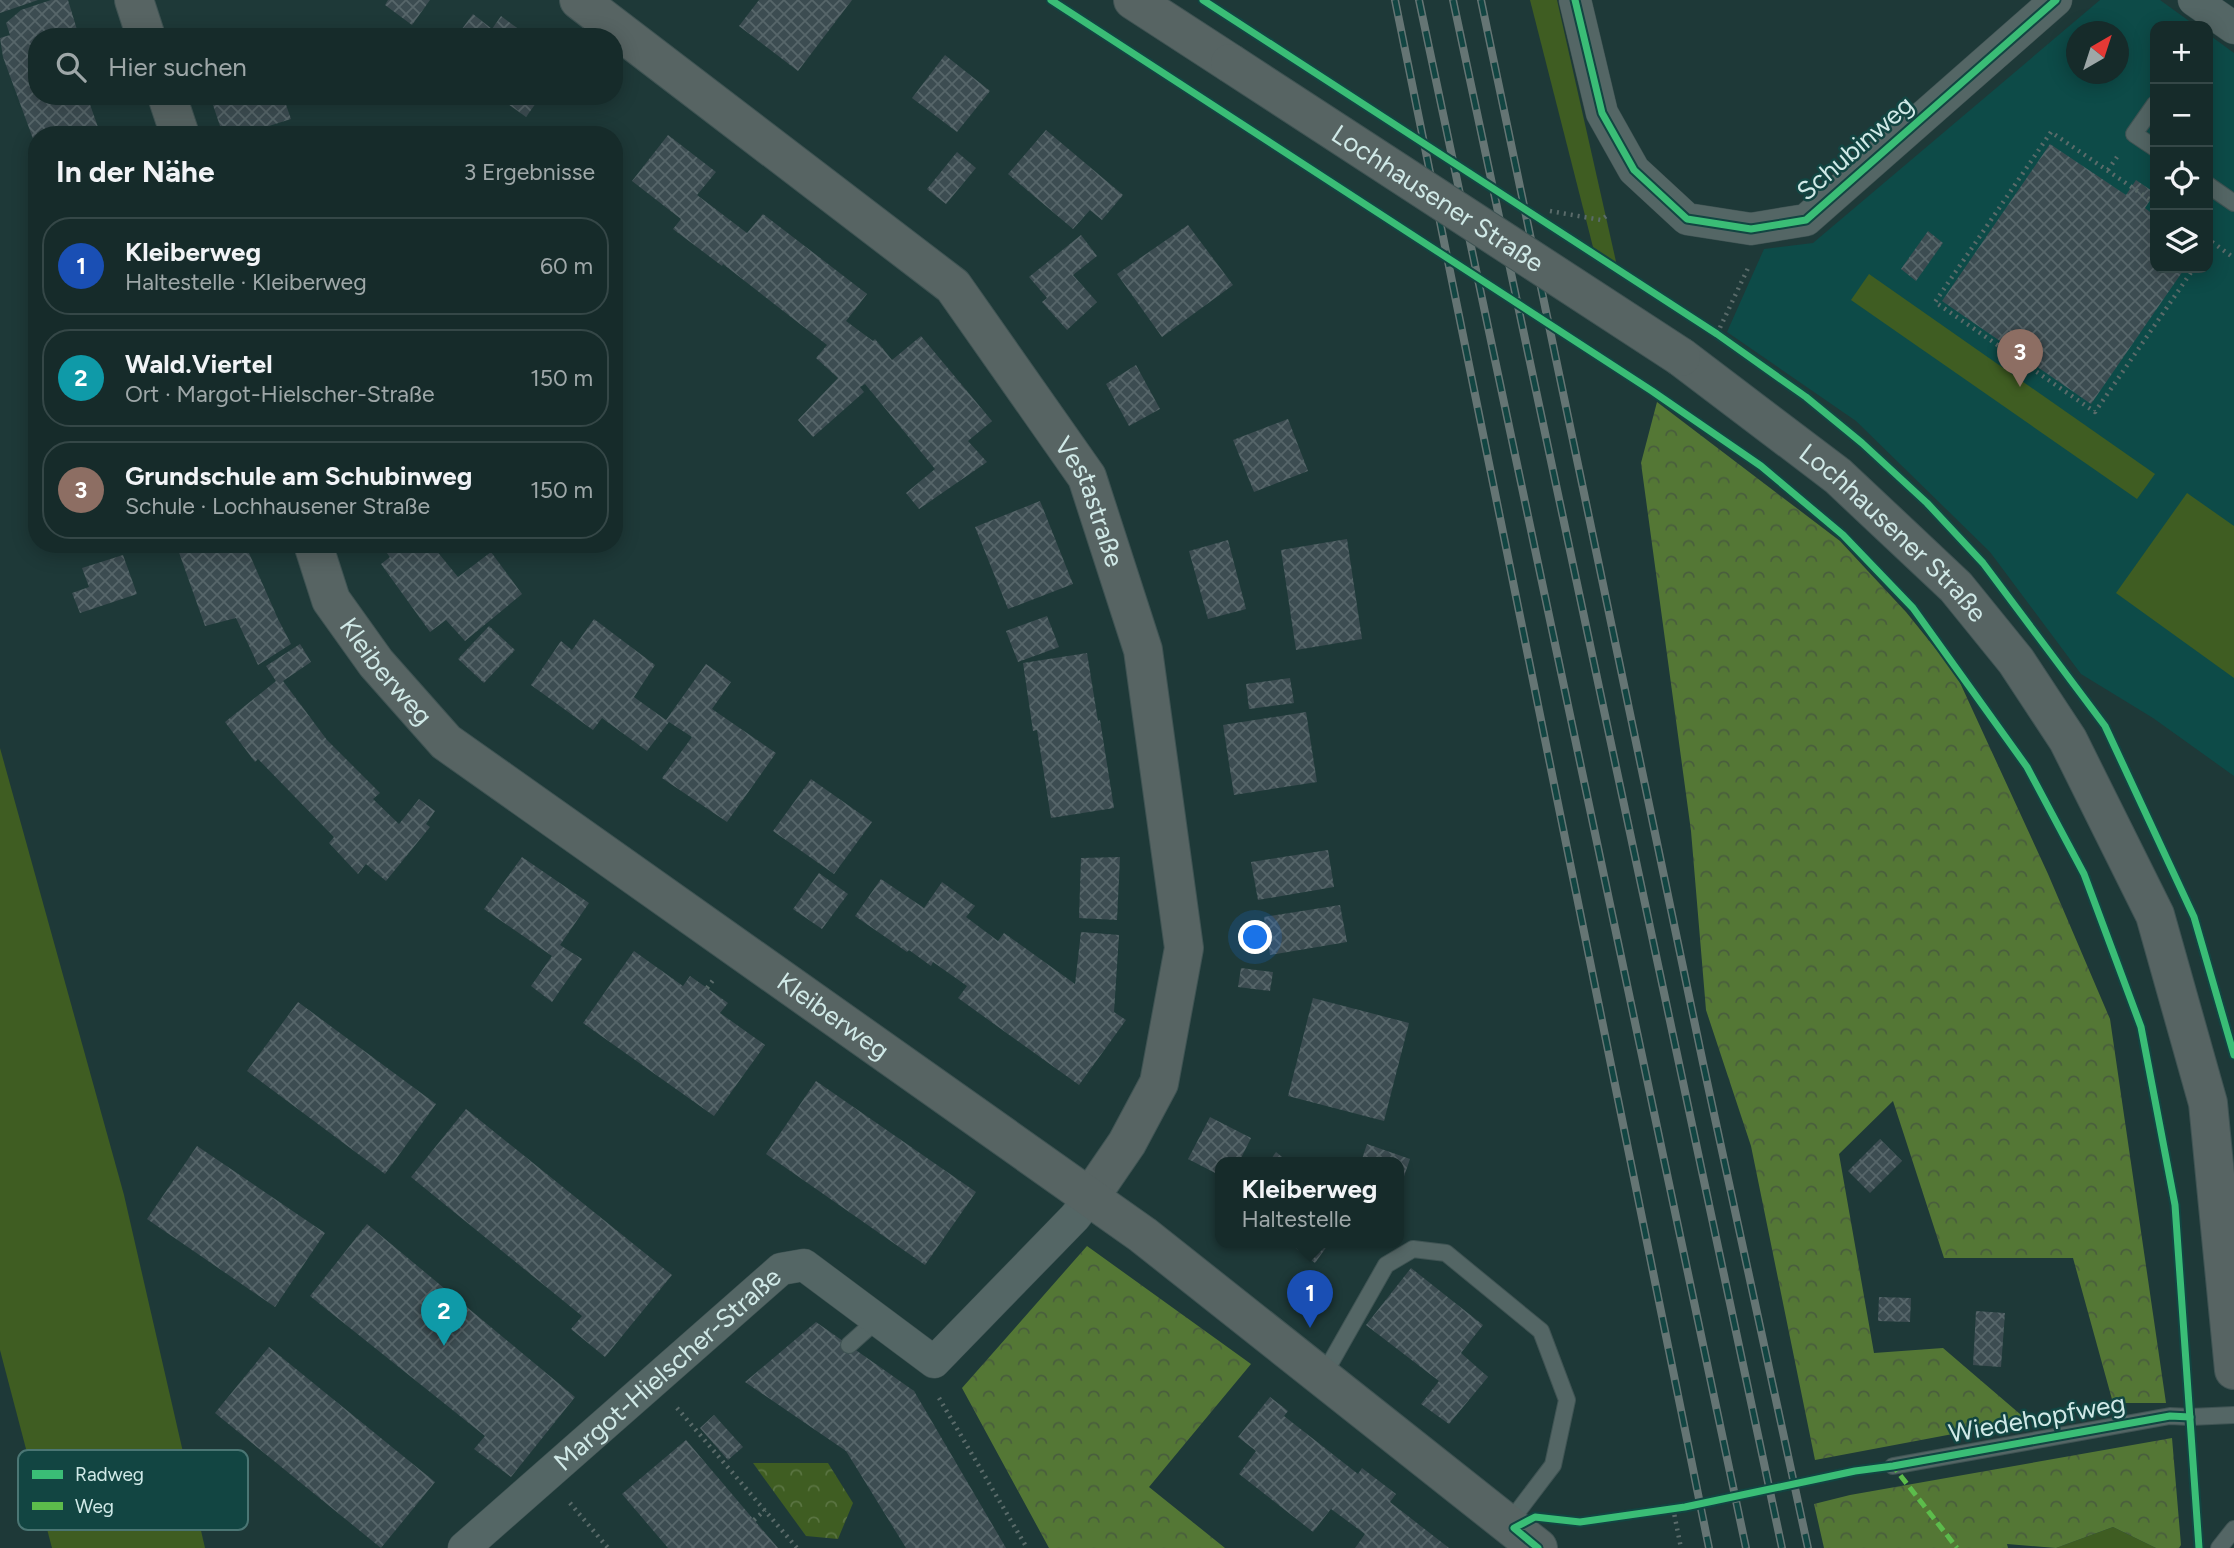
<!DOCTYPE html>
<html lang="de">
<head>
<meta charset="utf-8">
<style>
	:root { --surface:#162b2a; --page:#1f3332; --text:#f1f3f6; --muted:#9ea7a8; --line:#354747; --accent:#95b2f1 }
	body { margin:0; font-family:Figtree,sans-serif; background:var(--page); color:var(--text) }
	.controls { position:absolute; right:21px; top:21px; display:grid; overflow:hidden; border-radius:14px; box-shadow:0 4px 18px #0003 }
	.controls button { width:63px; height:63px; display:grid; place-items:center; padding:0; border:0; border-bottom:2px solid var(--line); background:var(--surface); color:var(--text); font:35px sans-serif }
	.compass { position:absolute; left:2066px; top:21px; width:63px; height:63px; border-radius:50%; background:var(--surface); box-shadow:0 4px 18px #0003; rotate:39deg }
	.you { position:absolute; left:1256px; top:938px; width:24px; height:24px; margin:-18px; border:5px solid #fff; border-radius:50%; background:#1a73e8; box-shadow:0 0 0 10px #1a73e833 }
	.badge { display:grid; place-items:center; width:46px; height:46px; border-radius:50%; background:var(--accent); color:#fff; font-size:23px; font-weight:700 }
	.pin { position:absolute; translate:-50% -58px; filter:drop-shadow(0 2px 4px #0008) }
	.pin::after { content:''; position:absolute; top:37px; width:24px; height:21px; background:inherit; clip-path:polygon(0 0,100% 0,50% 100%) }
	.popup { position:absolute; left:1215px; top:1157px; width:189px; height:91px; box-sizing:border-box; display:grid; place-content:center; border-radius:14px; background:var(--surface); filter:drop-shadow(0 2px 5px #0005); font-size:23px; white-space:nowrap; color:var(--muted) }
	.popup b { font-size:26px; color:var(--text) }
	.popup::after { content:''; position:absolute; left:50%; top:100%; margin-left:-14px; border:14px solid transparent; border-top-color:var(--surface) }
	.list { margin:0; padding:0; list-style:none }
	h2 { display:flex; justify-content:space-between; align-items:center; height:91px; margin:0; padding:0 28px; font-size:30px }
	h2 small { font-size:23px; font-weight:400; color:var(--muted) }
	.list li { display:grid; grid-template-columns:46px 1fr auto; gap:21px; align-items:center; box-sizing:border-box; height:98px; margin:0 14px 14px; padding:0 14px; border:2px solid var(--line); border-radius:28px }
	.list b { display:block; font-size:26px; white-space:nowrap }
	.list p { margin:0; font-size:23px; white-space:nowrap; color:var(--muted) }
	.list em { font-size:23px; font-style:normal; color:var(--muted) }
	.icon { flex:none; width:38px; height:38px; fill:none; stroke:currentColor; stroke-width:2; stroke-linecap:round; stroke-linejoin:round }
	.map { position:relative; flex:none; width:2234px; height:1548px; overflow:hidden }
	.search { position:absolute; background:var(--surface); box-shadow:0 4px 18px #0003; left:28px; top:28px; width:595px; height:77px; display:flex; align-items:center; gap:18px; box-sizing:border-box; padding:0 24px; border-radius:28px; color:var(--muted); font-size:26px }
	.panel { position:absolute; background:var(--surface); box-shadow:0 4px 18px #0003; left:28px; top:126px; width:595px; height:427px; border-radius:28px }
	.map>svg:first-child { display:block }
</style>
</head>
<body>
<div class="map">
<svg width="2234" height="1548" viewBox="0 0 2234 1548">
	<defs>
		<pattern id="forest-crowns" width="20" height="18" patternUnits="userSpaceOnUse" patternTransform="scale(1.75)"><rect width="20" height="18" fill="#547735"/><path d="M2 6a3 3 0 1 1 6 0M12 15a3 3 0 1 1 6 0" fill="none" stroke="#495e3d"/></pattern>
		<pattern id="park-crowns" width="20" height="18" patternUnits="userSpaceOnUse" patternTransform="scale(1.75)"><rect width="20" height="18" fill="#3f5d22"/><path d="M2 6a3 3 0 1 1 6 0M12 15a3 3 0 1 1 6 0" fill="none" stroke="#5a7442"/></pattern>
		<pattern id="building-cross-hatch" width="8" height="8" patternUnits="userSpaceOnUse" patternTransform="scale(1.75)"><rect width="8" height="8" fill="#3c4c51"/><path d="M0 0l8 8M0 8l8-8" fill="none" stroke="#57666a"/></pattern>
	</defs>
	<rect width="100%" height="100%" fill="#1e3938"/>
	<path fill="#0d4b48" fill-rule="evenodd" d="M 2100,0 L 2160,0 L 2196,26 L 2155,26 L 2155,268 L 2208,268 L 2208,34 L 2234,53 L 2234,776 L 2153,718 L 2081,674 L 1990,552 L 1856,421 L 1727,332 L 1764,249 L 1813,243 ZM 2076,32 L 2118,32 L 2118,74 L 2076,74 Z"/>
	<g fill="#3f5d22">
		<polygon points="1530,0 1557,0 1617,266 1594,251"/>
		<polygon points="1869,274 2155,474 2137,499 1851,300"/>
		<polygon points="2187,493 2234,526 2234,678 2116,593"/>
		<polygon points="0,748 124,1195 205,1548 52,1548 0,1350"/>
		<polygon points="2113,1527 2156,1548 2056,1548"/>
	</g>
	<g fill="url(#forest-crowns)">
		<polygon points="1657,402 1840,541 1906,612 1956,674 2048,874 2110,1019 2166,1403 2113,1403 2073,1258 1944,1258 1893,1101 1839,1154 1874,1353 1943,1348 2027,1420 1815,1460 1751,1146 1706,1010 1691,831 1641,463"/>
		<polygon points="1087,1246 1251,1364 1149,1487 1225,1548 1049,1548 962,1388"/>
		<polygon points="2172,1438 2181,1545 2179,1548 2156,1548 2113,1527 2056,1548 2007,1544 2008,1548 1824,1548 1814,1504 1850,1495"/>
	</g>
	<polygon fill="url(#park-crowns)" points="753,1463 828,1463 853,1503 838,1539 806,1536"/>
	<g fill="url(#building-cross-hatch)">
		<polygon points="0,0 38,0 0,13"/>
		<polygon points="51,0 68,0 78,33 67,37 37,37 37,96 87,96 99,130 85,135 37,135 36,147 3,57 0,38 10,35 6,23 21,10"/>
		<polygon points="388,0 430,0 412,25 385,5"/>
		<polygon points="759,0 852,0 798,71 739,26"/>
		<polygon points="473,14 492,29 501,16 529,37 456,37"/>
		<polygon points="945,55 990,91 957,132 912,98"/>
		<polygon points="210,96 283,96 291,119 241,135 223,135"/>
		<polygon points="497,96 541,96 526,117"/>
		<polygon points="1046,130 1123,195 1102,220 1090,210 1073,229 1008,174"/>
		<polygon points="668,135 716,172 697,195 747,233 763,214 867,294 846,321 873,341 875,339 892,360 921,336 992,421 968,441 987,462 919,509 906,493 935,469 865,384 860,387 864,392 813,437 798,420 838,378 816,358 827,345 723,264 722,266 673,229 681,219 632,181"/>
		<polygon points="2050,144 2126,195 2136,180 2155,193 2145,208 2155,216 2155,268 2185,268 2091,404 1942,301"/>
		<polygon points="957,152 976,168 946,204 927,189"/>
		<polygon points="1188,225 1233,285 1162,337 1117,274"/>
		<polygon points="1928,231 1943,243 1916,281 1901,269"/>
		<polygon points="1081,235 1097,256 1073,275 1097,302 1067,330 1042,302 1047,298 1029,277"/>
		<polygon points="1136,365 1160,409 1129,426 1106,384"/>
		<polygon points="1288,419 1308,471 1254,492 1233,440"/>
		<polygon points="1040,501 1073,584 1008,609 975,527"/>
		<polygon points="1347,539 1362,639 1296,650 1281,550"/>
		<polygon points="1228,540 1246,609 1208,619 1189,551"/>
		<polygon points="176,544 245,544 278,619 291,644 258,665 236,618 205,626"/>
		<polygon points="380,544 431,544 458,577 491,552 522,594 465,641 446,620 430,632 381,564 390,557"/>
		<polygon points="123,555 137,594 80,613 72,593 89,587 82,568"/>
		<polygon points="1047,616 1059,647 1018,662 1006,631"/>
		<polygon points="594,619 655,665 634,697 666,720 706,664 731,682 712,709 776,753 727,822 662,778 692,737 669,722 647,751 602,718 593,730 531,685 561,641 572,650"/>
		<polygon points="489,626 515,650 484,683 458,659"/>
		<polygon points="300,644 311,662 283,681 327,740 380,793 373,799 399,824 419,799 435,811 426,824 430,827 386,881 366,864 358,874 329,843 334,837 258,759 255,762 225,722 276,681 266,666"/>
		<polygon points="1087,653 1098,721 1100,720 1114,808 1051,818 1037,730 1033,731 1023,663"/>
		<polygon points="1290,678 1294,703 1249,709 1246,684"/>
		<polygon points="1306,712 1317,782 1234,795 1223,725"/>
		<polygon points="811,779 872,822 834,874 773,831"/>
		<polygon points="1328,850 1334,887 1258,900 1251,862"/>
		<polygon points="522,857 589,903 560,945 582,959 552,1002 531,986 552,956 484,909"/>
		<polygon points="1120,857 1117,920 1079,918 1081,858"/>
		<polygon points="819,873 848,894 822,929 793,909"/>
		<polygon points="881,879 924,908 942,882 975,906 966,917 998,941 1004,933 1075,984 1081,932 1119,935 1114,1012 1126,1020 1079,1085 958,998 967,986 933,962 931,966 909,950 907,952 855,916"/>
		<polygon points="1340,905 1347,942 1270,955 1264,917"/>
		<polygon points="634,951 683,986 690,976 707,988 728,1003 720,1013 765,1045 714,1116 583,1023"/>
		<polygon points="1241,968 1273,972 1270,991 1238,987"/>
		<polygon points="1313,998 1409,1023 1384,1121 1288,1096"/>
		<polygon points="298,1002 436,1104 385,1174 247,1071"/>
		<polygon points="816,1081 976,1192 925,1265 766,1154"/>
		<polygon points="466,1109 672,1275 605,1357 571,1329 582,1316 411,1177"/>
		<polygon points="1210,1117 1251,1138 1239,1162 1221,1162 1221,1176 1188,1159"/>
		<polygon points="1880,1139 1902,1161 1870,1193 1848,1171"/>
		<polygon points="1367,1144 1410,1159 1400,1188 1399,1162 1361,1162"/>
		<polygon points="197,1146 325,1233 275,1307 147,1219"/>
		<polygon points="1276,1152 1288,1162 1269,1162"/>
		<polygon points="367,1224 575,1397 511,1477 474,1449 485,1436 310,1296"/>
		<polygon points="1288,1242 1330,1242 1315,1263"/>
		<polygon points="1411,1268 1483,1325 1461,1353 1488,1377 1449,1424 1421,1404 1439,1381 1366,1325"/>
		<polygon points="1879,1297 1911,1298 1910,1322 1878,1321"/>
		<polygon points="1976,1311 2005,1313 2001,1367 1973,1365"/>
		<polygon points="816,1322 914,1391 1006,1548 906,1548 846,1451 745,1382"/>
		<polygon points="269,1347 435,1482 381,1548 215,1413"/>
		<polygon points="1270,1397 1288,1411 1284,1416 1358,1474 1362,1468 1396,1494 1390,1502 1449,1548 1355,1548 1365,1534 1331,1509 1313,1532 1239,1474 1256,1451 1238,1437"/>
		<polygon points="714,1415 743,1447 728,1460 700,1428"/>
		<polygon points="686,1440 754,1520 778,1548 668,1548 622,1494"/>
	</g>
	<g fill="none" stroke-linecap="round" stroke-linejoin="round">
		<g stroke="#3f5353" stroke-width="18">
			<g id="lane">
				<polyline points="2155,104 2134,134 2155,148"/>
				<polyline points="2208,185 2234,203"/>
				<polyline points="849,1345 878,1319"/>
				<polyline points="1323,1376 1386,1265 1413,1249 1446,1253 1541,1331 1567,1400 1553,1465 1509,1523"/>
				<polyline points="1893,1466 2170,1416 2190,1417 2234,1415"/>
				<polyline points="2219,1548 2234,1529"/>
			</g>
		</g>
		<g stroke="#3f5353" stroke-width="33">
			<g id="street">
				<polyline points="1575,0 1602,113 1634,170 1687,219 1751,229 1806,220 2056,0"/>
				<polyline points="2194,0 2234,28"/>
				<path id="s1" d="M 464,1548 L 781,1269 L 804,1265 L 934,1362 L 1075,1217 L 1090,1197"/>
			</g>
		</g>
		<g stroke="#3f5353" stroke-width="40">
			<g id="secondary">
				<polyline points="134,0 146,37"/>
				<path id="s2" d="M 579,0 L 953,286 L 1087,477 L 1143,650 L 1184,948 L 1159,1083 L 1127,1143 L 1090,1197"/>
				<polyline points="1133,0 1230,63"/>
				<polyline points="167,96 180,135"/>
				<path id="s3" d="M 1681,357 L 1838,476 L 1956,587 L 2016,661 L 2068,740 L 2155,915 L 2208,1103 L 2234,1370"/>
				<path id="s4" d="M 313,544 L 331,600 L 376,663 L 446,742 L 1143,1235 L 1538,1548"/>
			</g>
		</g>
		<g stroke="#5a6b6a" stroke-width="4.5" stroke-dasharray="2 5" stroke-linecap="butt">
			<polyline points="2108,170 2117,157"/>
			<polyline points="2155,203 2051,132 1935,302 2095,412 2194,268"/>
			<polyline points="1550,211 1601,220 1609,214"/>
			<polyline points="2208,239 2212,242 2208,248"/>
			<polyline points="2212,242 2234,258"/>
			<polyline points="1717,334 1749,266"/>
			<polyline points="707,988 714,979"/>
			<polyline points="939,1398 1027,1548"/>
			<polyline points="677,1408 797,1548"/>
			<polyline points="570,1503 608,1548"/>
			<polyline points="1673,1508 1681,1548"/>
			<polyline points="754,1520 765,1510"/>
		</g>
		<use href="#lane" stroke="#546665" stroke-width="16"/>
		<use href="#street" stroke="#546665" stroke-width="32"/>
		<use href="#secondary" stroke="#576463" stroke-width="38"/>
		<g stroke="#657574" stroke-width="8">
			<g id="rail">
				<polyline points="1395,0 1709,1548"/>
				<polyline points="1419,0 1746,1548"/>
				<polyline points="1453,0 1782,1548"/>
				<polyline points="1481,0 1703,1063 1808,1548"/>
			</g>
		</g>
		<use href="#rail" stroke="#124542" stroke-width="5" stroke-dasharray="16" stroke-linecap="butt"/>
		<g stroke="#3f5353" stroke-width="40" stroke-linecap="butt">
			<g id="secondary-bridge">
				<path id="s5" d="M 1230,63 L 1681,357"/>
			</g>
		</g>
		<use href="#secondary-bridge" stroke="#576463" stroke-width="38"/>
		<polyline stroke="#5cbc4b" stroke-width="5" stroke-dasharray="10 5" stroke-linecap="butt" points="1890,1466 1893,1466 1957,1548"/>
		<g stroke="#124542" stroke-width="11">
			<g id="cycleway">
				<polyline points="1051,0 1652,391 1761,466 1843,535 1913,608 2027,767 2084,874 2141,1027 2175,1205 2199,1548"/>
				<polyline points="1203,0 1717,334 1806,397 1862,443 1927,503 1983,563 2105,726 2194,917 2234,1055"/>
				<polyline points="1575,0 1602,113 1634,170 1687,219 1751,229 1806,220 2056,0"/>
				<polyline points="1538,1548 1514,1528 1535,1517 1580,1522 1685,1507 1855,1471 1893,1466 2170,1416 2190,1417"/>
			</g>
		</g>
		<use href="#cycleway" stroke="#3abd76" stroke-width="7"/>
	</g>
	<g text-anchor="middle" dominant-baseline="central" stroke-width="5" stroke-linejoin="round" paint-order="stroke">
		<g font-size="26" fill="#d0e9e7" stroke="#124542">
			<text transform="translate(1855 148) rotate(-41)">Schubinweg</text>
			<text stroke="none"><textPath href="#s5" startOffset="248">Lochhausener Straße</textPath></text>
			<text stroke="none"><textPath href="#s2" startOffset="728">Vestastraße</textPath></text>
			<text stroke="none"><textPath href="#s3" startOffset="276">Lochhausener Straße</textPath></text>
			<text stroke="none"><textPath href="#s4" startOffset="149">Kleiberweg</textPath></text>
			<text stroke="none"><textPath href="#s4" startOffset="716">Kleiberweg</textPath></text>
			<text stroke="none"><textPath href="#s1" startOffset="271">Margot-Hielscher-Straße</textPath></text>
			<text transform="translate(2037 1418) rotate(-10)">Wiedehopfweg</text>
		</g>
	</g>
	<rect x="18" y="1450" width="230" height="80" rx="10" fill="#124542" stroke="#4b7674" stroke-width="2"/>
	<rect x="32" y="1470" width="31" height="9" fill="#3abd76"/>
	<rect x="32" y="1502" width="31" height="8" fill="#5cbc4b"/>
	<g font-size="19" fill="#d0e9e7">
		<text x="75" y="1481">Radweg</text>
		<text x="75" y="1513">Weg</text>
	</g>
</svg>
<div class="controls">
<button>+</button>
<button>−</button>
<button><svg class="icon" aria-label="locate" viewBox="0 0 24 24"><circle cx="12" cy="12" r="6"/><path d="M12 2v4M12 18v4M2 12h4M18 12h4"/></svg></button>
<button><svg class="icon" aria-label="layers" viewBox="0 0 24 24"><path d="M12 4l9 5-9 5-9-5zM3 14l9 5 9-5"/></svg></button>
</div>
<svg class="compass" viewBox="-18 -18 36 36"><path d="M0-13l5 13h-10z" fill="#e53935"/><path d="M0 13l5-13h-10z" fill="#9ea7a8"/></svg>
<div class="you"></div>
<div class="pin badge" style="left:1310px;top:1328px;background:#1a4fb4">1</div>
<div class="popup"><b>Kleiberweg</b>Haltestelle</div>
<div class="pin badge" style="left:444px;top:1346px;background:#0f9aa8">2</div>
<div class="pin badge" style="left:2020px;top:387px;background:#8d6e63">3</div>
<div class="search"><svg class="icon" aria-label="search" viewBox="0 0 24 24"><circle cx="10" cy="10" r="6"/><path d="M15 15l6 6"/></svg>Hier suchen</div>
<section class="panel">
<h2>In der Nähe<small>3 Ergebnisse</small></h2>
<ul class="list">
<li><span class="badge" style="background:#1a4fb4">1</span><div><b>Kleiberweg</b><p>Haltestelle · Kleiberweg</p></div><em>60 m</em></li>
<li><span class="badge" style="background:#0f9aa8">2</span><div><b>Wald.Viertel</b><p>Ort · Margot-Hielscher-Straße</p></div><em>150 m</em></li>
<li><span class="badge" style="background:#8d6e63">3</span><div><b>Grundschule am Schubinweg</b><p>Schule · Lochhausener Straße</p></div><em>150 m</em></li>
</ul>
</section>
</div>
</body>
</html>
